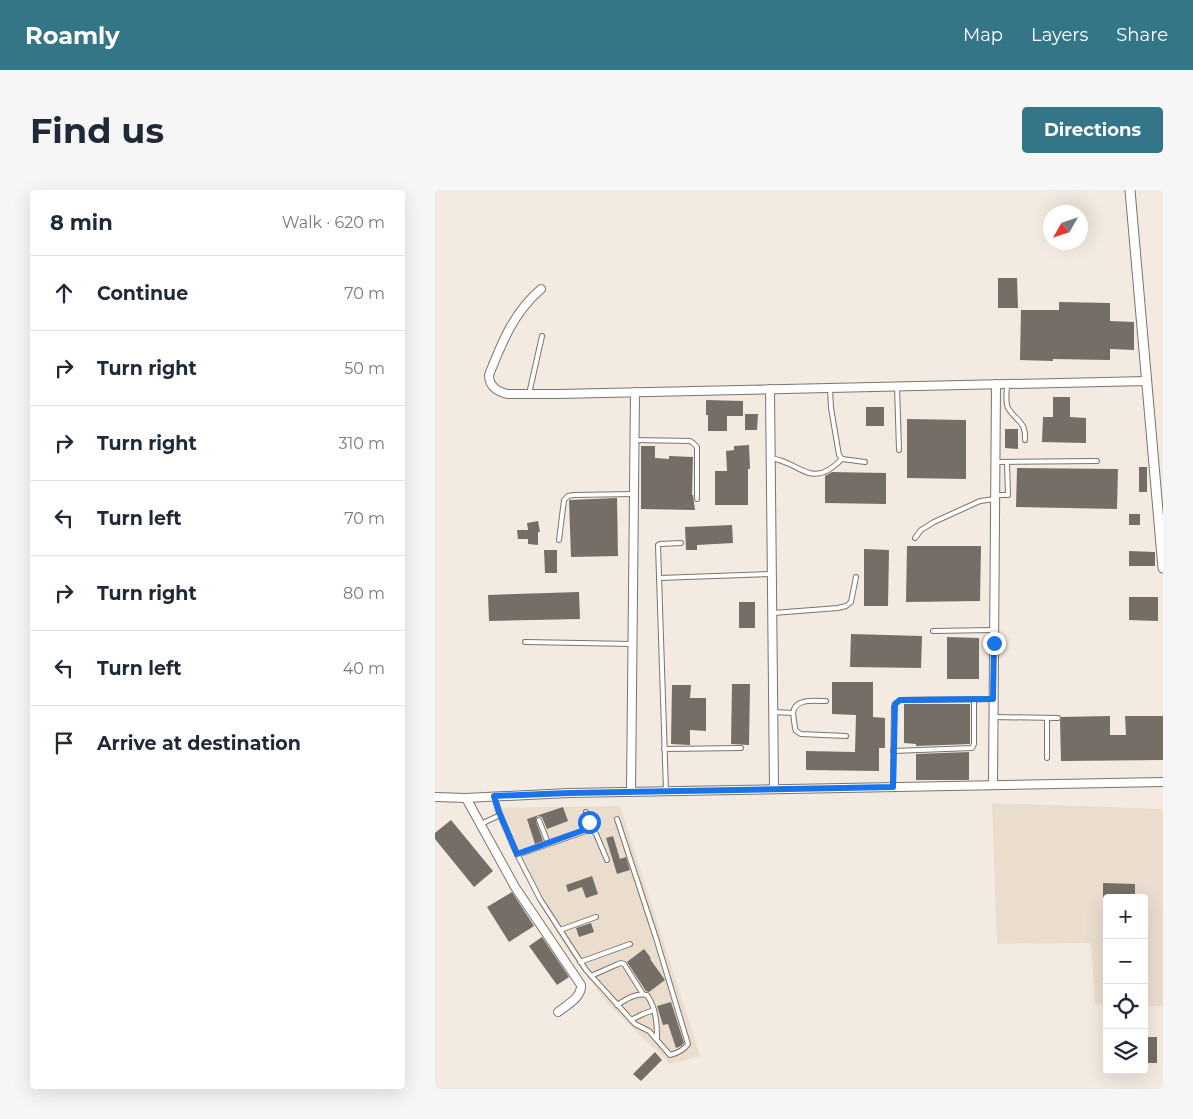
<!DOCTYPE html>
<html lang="en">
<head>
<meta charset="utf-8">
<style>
	:root { --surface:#fff; --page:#f6f6f7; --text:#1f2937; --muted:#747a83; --line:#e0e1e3; --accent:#347688 }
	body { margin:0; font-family:Montserrat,sans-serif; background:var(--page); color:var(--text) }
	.controls { position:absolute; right:15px; bottom:15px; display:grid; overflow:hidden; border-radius:5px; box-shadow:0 5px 20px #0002 }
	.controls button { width:45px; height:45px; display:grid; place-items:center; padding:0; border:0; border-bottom:1px solid var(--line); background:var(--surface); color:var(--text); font:25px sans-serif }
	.compass { position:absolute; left:608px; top:15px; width:45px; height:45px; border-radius:50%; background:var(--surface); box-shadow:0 5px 20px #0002; rotate:231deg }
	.stop { position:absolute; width:15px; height:15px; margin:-11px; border:4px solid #1a73e8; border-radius:50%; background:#fff }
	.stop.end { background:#1a73e8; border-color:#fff; box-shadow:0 1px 5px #0008 }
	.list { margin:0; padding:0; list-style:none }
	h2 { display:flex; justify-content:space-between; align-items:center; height:65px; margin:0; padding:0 20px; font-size:21px }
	h2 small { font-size:16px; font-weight:400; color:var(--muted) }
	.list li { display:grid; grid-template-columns:32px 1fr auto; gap:15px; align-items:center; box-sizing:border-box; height:75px; padding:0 20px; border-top:1px solid var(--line) }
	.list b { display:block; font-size:19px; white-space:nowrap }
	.list em { font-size:16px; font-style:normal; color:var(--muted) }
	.icon { flex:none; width:28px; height:28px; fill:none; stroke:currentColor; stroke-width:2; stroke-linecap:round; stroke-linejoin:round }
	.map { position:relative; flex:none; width:728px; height:899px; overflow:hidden; border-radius:5px }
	header { display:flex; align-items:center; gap:30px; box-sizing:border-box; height:70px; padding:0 25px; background:var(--accent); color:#fff }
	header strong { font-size:24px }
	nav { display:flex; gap:28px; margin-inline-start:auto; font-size:18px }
	.intro { display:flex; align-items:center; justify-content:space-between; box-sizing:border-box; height:120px; padding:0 30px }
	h1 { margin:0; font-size:35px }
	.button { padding:12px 22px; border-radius:5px; background:var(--accent); color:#fff; font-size:18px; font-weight:700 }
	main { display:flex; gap:30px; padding:0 30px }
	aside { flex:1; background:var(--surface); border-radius:5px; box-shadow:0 5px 20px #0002 }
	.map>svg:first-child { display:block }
</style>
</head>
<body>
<header>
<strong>Roamly</strong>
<nav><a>Map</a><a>Layers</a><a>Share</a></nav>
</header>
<div class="intro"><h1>Find us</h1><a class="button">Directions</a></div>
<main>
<aside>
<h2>8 min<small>Walk · 620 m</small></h2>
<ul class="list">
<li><svg class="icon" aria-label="ahead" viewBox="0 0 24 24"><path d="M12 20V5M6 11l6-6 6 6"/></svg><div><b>Continue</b></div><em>70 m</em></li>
<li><svg class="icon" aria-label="right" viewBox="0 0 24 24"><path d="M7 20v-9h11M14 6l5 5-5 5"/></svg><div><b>Turn right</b></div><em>50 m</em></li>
<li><svg class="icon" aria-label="right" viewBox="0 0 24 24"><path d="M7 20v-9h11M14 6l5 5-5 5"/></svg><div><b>Turn right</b></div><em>310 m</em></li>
<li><svg class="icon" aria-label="left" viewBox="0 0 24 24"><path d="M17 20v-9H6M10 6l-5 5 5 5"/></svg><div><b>Turn left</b></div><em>70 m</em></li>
<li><svg class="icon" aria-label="right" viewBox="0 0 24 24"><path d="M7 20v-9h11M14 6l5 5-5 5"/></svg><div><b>Turn right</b></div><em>80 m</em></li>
<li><svg class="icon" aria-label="left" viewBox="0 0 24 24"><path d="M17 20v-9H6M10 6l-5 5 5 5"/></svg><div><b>Turn left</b></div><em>40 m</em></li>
<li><svg class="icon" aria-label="arrive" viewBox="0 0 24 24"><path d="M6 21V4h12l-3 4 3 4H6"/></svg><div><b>Arrive at destination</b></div></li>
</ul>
</aside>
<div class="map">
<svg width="728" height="899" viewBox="0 0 728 899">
	<rect width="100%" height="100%" fill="#f3eae1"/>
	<g fill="#ebddce">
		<polygon points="557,613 728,619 728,816 709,816 709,708 672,708 672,815 660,814 656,753 562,754"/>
		<polygon points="185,616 265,866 235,874 172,813 131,758 88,684 57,618"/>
	</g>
	<g fill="#756e66">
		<polygon points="563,88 582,88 583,118 563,118"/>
		<polygon points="624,112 675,113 675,131 699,132 699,160 675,159 675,170 618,169 618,171 585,170 586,120 624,120"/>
		<polygon points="618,207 635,207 635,227 651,228 651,253 607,252 608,227 618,227"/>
		<polygon points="271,210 308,211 308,226 292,226 292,241 273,241 273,225 271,225"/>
		<rect x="431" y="217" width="18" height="19"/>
		<polygon points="310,224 323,224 322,240 310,240"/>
		<polygon points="472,229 531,230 531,289 472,288"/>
		<polygon points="570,239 583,239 583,259 570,258"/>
		<polygon points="314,255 315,279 313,279 313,315 280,315 280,281 292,281 291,261 299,260 299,256"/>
		<polygon points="206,256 220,256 220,268 234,269 234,266 258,267 257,305 258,305 260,320 206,319"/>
		<rect x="704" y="277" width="8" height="25"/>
		<polygon points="582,278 683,279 682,319 581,317"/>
		<polygon points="397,282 451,283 451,314 390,313 390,286"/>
		<polygon points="182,308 183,366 136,367 134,310"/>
		<rect x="694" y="324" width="11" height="11"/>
		<polygon points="103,331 105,342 103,342 103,355 93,354 93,349 83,349 82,340 93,340 92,333"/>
		<polygon points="297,335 298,353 262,355 262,360 251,360 250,337"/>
		<polygon points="472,356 546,356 545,411 471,412"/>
		<polygon points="429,359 454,360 453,416 429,416"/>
		<polygon points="109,360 122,360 122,383 110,383"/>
		<polygon points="694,361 720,362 720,376 694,376"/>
		<polygon points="144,402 145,429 54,431 53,405"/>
		<polygon points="694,407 723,407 723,431 694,430"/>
		<rect x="304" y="412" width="16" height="26"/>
		<polygon points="416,444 487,446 486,478 415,477"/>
		<polygon points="512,447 544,448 544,489 512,489"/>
		<polygon points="397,492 438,492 438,527 450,528 450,558 444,558 444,581 371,580 371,561 420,562 421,525 397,524"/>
		<polygon points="297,494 315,494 314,555 296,554"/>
		<polygon points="237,495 256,495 255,508 271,508 271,541 255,540 255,555 236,554"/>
		<polygon points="469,514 535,514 535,554 481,556 481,554 469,553"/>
		<polygon points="675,526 675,545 691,545 690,526 728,526 728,570 626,571 625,531 626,529 626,527"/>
		<polygon points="534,562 534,590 481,590 481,564"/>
		<polygon points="128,617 133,631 112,639 107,627 103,626 101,628 101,631 108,651 100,654 92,629"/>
		<polygon points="16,630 58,681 39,697 0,649 0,643"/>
		<polygon points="178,646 185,669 191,667 195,680 182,684 171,648"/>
		<polygon points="157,686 163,704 151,708 147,697 133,702 131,695"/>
		<polygon points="668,693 700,694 700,708 668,708"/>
		<polygon points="77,702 99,736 74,752 52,717"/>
		<polygon points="156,733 159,742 144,747 141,738"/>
		<polygon points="107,747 134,787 122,795 94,756"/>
		<polygon points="209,759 216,768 215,769 230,790 214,802 211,801 192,772"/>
		<polygon points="236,812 249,853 246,856 241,858 233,834 228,835 222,816"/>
		<rect x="709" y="847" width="13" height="26"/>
		<polygon points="220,862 227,870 206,891 198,884"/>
	</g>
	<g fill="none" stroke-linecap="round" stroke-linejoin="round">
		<g stroke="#7c746c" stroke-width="6">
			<g id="service">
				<path d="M 572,194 C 572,201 570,212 573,218 C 581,232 591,230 590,250"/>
				<polyline points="462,196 464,260"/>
				<polyline points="395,198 396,218 404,265 407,269 430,272"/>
				<polyline points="94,204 107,146"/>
				<polyline points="199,250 255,251 258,253 262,257 262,309"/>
				<path d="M 335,268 C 367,272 375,301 407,269"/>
				<polyline points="560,272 662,271"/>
				<polyline points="560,305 573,305 572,272"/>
				<polyline points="480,348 486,340 499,332 545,311 560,309"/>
				<polyline points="124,350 129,310 133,306 139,305 199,304"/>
				<polyline points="224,388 337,384"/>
				<polyline points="338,423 403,418 411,416 416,412 421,387"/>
				<polyline points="498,441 559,440"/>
				<polyline points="90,452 197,454"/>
				<path d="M 338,522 L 358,523 C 360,508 379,511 391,511"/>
				<polyline points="358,523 360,538 361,541 366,544 411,546"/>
				<polyline points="558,527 623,528"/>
				<polyline points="612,529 612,568"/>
				<polyline points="229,559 306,558"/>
				<polyline points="458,561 537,558 539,554 539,510"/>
				<polyline points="458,597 459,517 460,514 465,510 558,509"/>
				<polyline points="231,601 223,355 225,354 246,353"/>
				<path d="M 59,606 L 64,622 L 80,660 L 105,709 L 151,780 L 200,834 L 214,841 L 235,865 C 243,863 249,860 253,854 L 221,748 L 182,629"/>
				<polyline points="151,622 155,636 154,640"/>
				<polyline points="104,630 113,653"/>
				<polyline points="46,634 65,625"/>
				<polyline points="82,665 154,640 158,641 161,644 172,670"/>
				<polyline points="125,740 161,727"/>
				<polyline points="145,772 195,754"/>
				<polyline points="156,786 183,774 186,773 189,774 208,804"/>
				<path d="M 182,815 C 192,809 200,803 212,805 C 221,818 222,833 222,848"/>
				<polyline points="196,830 208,824 219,820"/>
			</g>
		</g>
		<g stroke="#7c746c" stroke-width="10">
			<g id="minor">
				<path d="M 106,99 C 79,122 67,152 54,185 C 54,196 62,202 73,204 L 123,204 L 712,191"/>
				<polyline points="335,199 339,599"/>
				<polyline points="558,595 561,194"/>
				<polyline points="196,602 200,202"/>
				<polyline points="0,607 31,608 134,603 728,592"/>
				<path d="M 31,608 L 80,697 L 146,795 C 147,807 132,815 123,822"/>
			</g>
		</g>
		<g stroke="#7c746c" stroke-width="11">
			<polyline id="tertiary" points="695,0 728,378"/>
		</g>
		<use href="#service" stroke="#fff" stroke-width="4"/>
		<use href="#minor" stroke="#fff" stroke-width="8"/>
		<use href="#tertiary" stroke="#fff" stroke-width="9"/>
	</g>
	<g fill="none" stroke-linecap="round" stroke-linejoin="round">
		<polyline stroke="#1a73e8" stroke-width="6" points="154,632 155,636 154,640 149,640 82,664 64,622 59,606 134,603 458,597 460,514 465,510 558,509 559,453"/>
	</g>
</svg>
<div class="controls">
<button>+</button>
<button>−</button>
<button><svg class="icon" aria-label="locate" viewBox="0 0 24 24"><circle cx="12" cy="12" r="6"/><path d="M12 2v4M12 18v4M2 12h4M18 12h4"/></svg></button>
<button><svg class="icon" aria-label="layers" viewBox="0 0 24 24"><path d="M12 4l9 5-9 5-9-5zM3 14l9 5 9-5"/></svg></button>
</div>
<svg class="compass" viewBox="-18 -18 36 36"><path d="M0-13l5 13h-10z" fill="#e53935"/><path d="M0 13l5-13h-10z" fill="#747a83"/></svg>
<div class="stop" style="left:154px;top:632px"></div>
<div class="stop end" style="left:559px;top:453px"></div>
</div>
</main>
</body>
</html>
